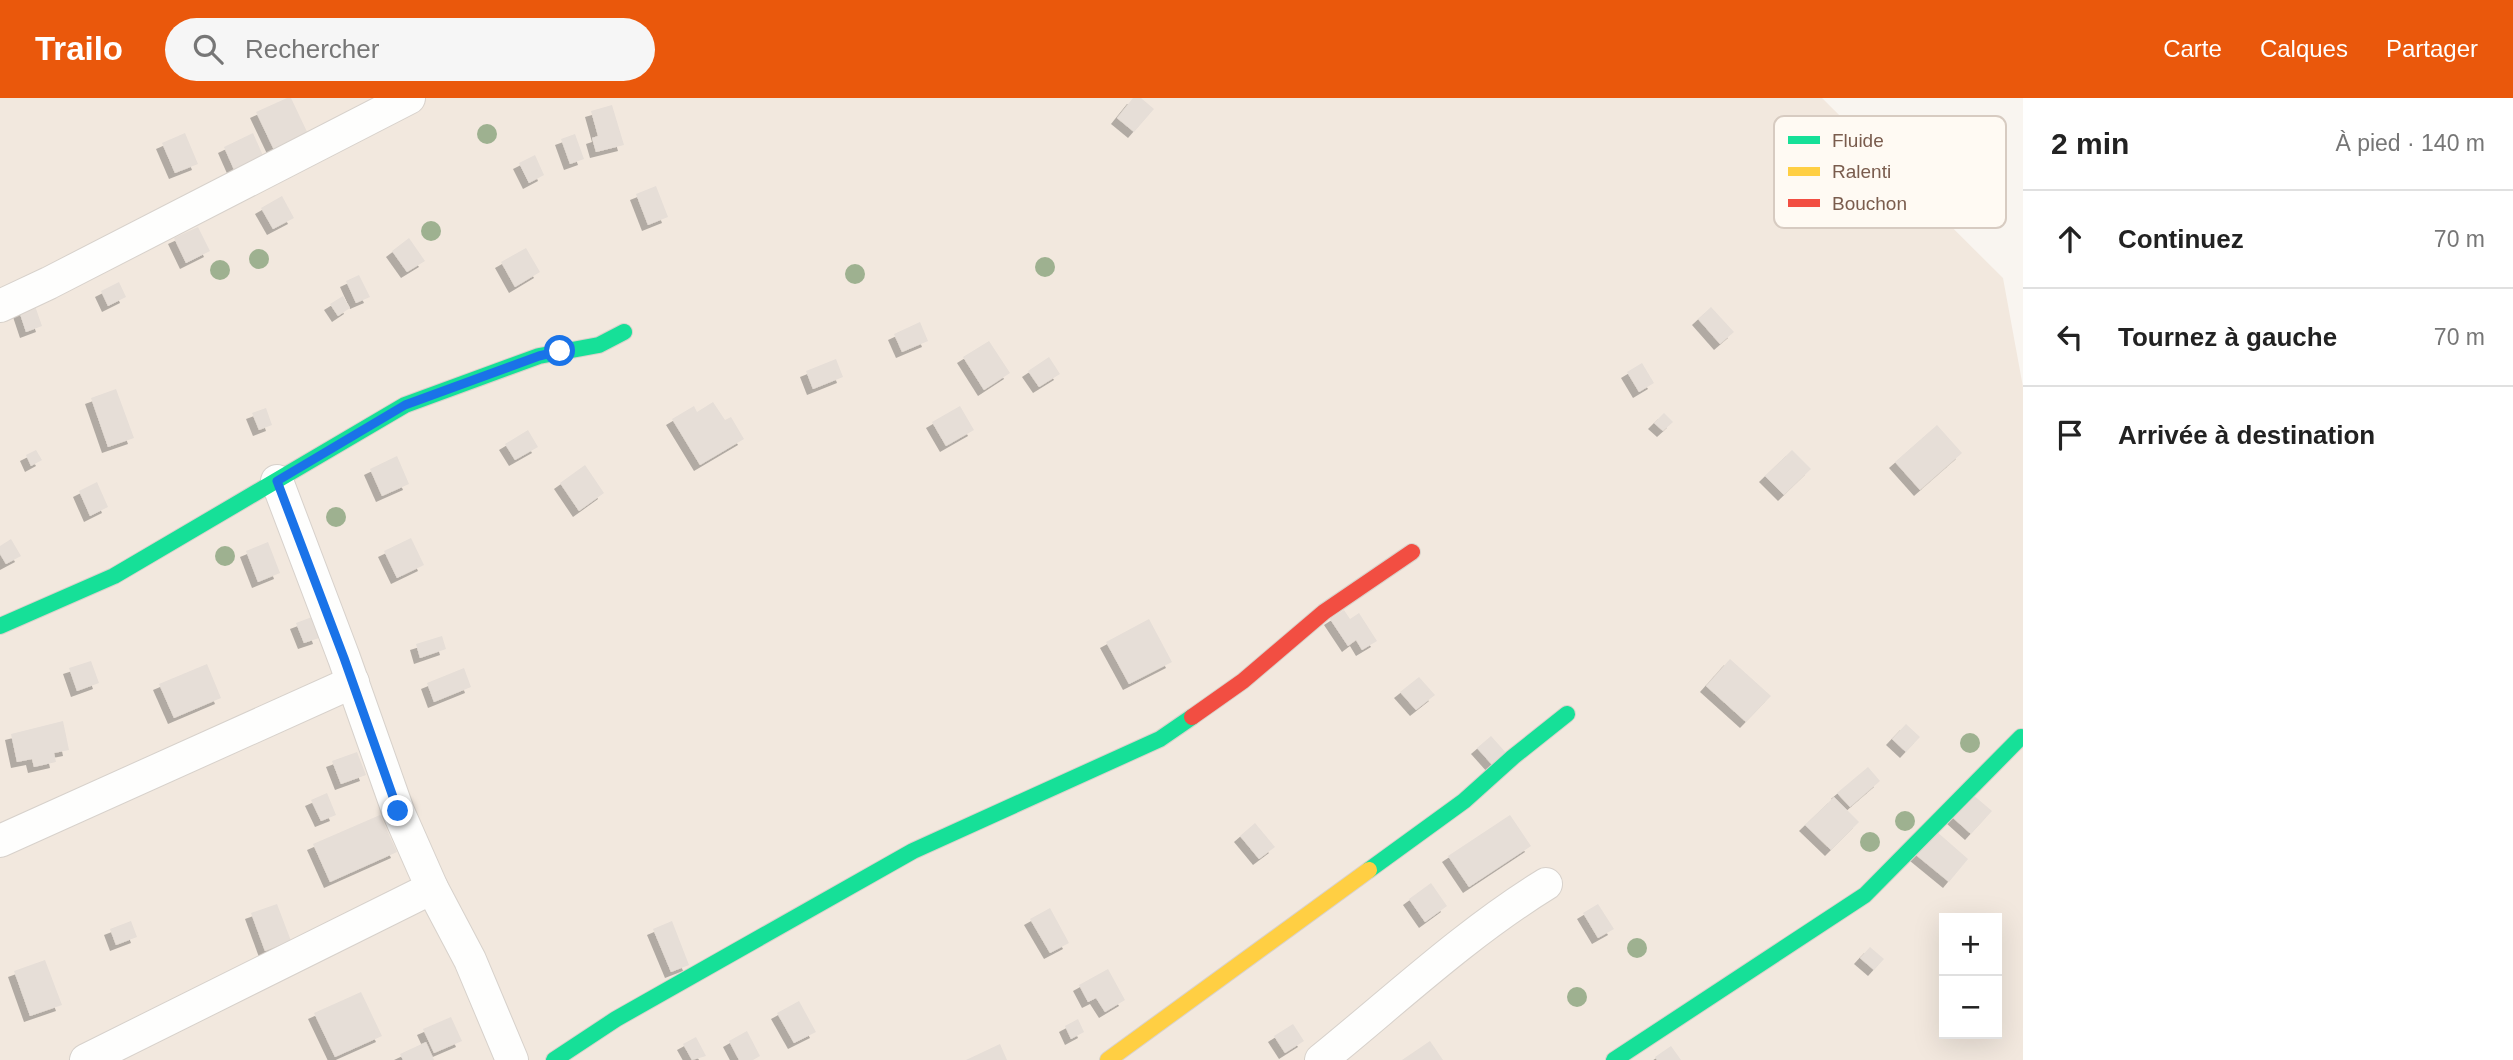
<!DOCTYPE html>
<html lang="fr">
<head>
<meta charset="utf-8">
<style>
	:root { --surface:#fff; --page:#f6f6f6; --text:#222; --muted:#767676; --line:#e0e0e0; --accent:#ea580c }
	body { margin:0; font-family:Arial,sans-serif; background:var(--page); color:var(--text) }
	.controls { position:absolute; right:21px; bottom:21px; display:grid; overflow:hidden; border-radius:0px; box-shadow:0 7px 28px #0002 }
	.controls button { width:63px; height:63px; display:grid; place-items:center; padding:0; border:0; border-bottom:2px solid var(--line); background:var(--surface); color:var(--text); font:35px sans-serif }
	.stop { position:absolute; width:21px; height:21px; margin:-16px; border:5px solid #1a73e8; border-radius:50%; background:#fff }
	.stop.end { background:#1a73e8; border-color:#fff; box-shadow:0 2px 7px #0008 }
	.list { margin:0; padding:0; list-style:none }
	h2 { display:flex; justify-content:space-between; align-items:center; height:91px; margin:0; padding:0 28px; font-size:30px }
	h2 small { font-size:23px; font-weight:400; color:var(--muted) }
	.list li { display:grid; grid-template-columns:46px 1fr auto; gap:21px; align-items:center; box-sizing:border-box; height:98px; padding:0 28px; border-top:2px solid var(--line) }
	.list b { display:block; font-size:26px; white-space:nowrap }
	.list em { font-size:23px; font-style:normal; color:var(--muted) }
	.icon { flex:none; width:38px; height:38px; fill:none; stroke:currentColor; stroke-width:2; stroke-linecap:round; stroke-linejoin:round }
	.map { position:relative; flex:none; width:2023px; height:962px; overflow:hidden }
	header { display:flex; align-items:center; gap:42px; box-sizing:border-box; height:98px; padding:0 35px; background:var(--accent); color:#fff }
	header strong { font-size:33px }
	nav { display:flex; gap:38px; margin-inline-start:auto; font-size:24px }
	.search { width:490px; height:63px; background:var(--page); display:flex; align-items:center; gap:18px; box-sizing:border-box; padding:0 24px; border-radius:38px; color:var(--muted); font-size:26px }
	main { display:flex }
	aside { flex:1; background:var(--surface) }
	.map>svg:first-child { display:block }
</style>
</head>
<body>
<header>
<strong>Trailo</strong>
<div class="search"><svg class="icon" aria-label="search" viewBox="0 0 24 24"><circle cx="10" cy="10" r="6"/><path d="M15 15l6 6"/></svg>Rechercher</div>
<nav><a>Carte</a><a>Calques</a><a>Partager</a></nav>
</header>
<main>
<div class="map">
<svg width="2023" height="962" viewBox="0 0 2023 962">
	<defs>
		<filter id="shadow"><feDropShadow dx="-6" dy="6" stdDeviation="0" flood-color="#0004"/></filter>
	</defs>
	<rect width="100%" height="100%" fill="#f9f5f0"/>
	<path fill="#f2e8de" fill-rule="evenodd" d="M 0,0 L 1822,0 L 2003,180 L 2023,289 L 2023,962 L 0,962 ZM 1944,820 L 1997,820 L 1997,936 L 1944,936 Z"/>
	<g fill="#e6ded7" filter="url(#shadow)">
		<polygon points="287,0 291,0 309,38 275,54 256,14"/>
		<polygon points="1133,0 1141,0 1154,11 1134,34 1117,20"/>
		<polygon points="612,7 624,47 596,54 592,40 598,38 591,13"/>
		<polygon points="185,35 198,66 175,75 162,45"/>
		<polygon points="253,35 264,60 235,74 224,49"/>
		<polygon points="575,36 584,61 570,66 561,41"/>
		<polygon points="535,57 544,77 529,85 519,65"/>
		<polygon points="656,88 668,119 648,127 636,96"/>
		<polygon points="282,98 294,120 273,131 261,110"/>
		<polygon points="198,129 210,153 186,165 174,140"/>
		<polygon points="409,140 425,163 407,174 392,153"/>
		<polygon points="526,150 540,174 515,189 501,164"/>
		<polygon points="359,177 370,199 356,205 346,183"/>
		<polygon points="119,184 126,199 108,208 101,193"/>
		<polygon points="343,198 350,210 338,218 330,206"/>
		<polygon points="34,205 42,228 26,234 18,210"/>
		<polygon points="1711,209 1734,234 1720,246 1698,221"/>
		<polygon points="920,224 928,243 902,254 894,236"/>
		<polygon points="989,243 1010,275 984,292 963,259"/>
		<polygon points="1049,259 1060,276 1039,289 1028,273"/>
		<polygon points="836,261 843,279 813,291 806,273"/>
		<polygon points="1642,265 1654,285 1639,294 1627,274"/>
		<polygon points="116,291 134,340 108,349 91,300"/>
		<polygon points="713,304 725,322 731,319 744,341 700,367 672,321 694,308 697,314"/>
		<polygon points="960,308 974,332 946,348 932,324"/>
		<polygon points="266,310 272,327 259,332 252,315"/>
		<polygon points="1664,315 1673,324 1663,333 1654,325"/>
		<polygon points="1937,327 1962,355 1920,392 1895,364"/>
		<polygon points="528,332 538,349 515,362 505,346"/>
		<polygon points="36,352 42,362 31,368 26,357"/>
		<polygon points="1792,352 1811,371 1784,397 1765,378"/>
		<polygon points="397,358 409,386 382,398 370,371"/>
		<polygon points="585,367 604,395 579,413 560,385"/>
		<polygon points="97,384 108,409 90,418 79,393"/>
		<polygon points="411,440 424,467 397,480 384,453"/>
		<polygon points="11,441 21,458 6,466 0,456 0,448"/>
		<polygon points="268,444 280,475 258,484 246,453"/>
		<polygon points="1344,512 1350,521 1359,515 1377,543 1362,552 1356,542 1348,548 1330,521"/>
		<polygon points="312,519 319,540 304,545 296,525"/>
		<polygon points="1149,521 1172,564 1129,586 1106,544"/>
		<polygon points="442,538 446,551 420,560 416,546"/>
		<polygon points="1730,561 1771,598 1746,624 1706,588"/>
		<polygon points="91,563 99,585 77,593 69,570"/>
		<polygon points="207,566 221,600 174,620 159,586"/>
		<polygon points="464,570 471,589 434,604 427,585"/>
		<polygon points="1419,579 1435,597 1416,612 1400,594"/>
		<polygon points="63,623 69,652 54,655 56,664 34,669 32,661 17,664 11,636"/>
		<polygon points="1906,626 1920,639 1906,654 1892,641"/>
		<polygon points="1491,638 1508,657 1494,669 1477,650"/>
		<polygon points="357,654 366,677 341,686 332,663"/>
		<polygon points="1868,669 1880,683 1850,709 1837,695"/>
		<polygon points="327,695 336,717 321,723 311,702"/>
		<polygon points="1972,696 1992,713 1971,736 1952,719"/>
		<polygon points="1834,699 1859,724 1831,752 1805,727"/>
		<polygon points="380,717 397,754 330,784 313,746"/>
		<polygon points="1510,717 1531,748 1469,789 1448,758"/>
		<polygon points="1255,725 1275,749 1259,761 1240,738"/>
		<polygon points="1936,733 1968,761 1949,784 1916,757"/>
		<polygon points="1431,785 1447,808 1425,824 1409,801"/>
		<polygon points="277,806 291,843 265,853 251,815"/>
		<polygon points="1598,806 1614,831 1598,840 1583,815"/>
		<polygon points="1050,810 1069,845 1050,855 1030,821"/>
		<polygon points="131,823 137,839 116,847 110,831"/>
		<polygon points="672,823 689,867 671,874 653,831"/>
		<polygon points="1870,849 1884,861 1874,872 1860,860"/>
		<polygon points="45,862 62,907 30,918 14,873"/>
		<polygon points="1108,871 1125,902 1105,914 1096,900 1088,904 1079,887"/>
		<polygon points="361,894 382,938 335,959 314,915"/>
		<polygon points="799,903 816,934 794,945 777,915"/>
		<polygon points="451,919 462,943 434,955 423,931"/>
		<polygon points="1078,921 1084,934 1071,941 1065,928"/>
		<polygon points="1293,926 1304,943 1285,955 1274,938"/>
		<polygon points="747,933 760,958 753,962 739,962 729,943"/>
		<polygon points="696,939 706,958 692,962 683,946"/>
		<polygon points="1430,943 1443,962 1402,962"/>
		<polygon points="426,944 434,962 403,962 400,956"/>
		<polygon points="1000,946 1007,962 966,962"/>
		<polygon points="1671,948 1681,962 1657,962 1655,959"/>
	</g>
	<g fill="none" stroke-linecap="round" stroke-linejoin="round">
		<g stroke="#d7d1cb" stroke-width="34">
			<g id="street">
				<polyline points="0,208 49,185 409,0"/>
				<polyline points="277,383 344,560 398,713 432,790 470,862 512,962"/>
				<polyline points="0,743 353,584"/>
				<polyline points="86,962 432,790"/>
				<path d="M 1321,962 C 1395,902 1465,836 1546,786"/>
			</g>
		</g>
		<g stroke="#d9d2cb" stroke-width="18">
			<g id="fast">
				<polyline points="0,528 114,478 405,307 539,258 599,247 624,234"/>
				<polyline points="1369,772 1464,703 1513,659 1567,616"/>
				<polyline points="554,962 616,921 913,753 1160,641 1192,619"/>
				<polyline points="1614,962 1865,797 2021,639"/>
			</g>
		</g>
		<g stroke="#d9d2cb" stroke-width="18">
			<polyline id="slow" points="1108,962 1369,772"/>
		</g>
		<g stroke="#d9d2cb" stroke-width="18">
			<polyline id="jam" points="1192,619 1243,583 1324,514 1412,454"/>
		</g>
		<use href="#street" stroke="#fefefd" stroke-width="32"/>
		<use href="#fast" stroke="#16e098" stroke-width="16"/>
		<use href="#slow" stroke="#ffcf43" stroke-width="16"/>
		<use href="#jam" stroke="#f24e42" stroke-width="16"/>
	</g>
	<g fill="#9eb190">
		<circle cx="487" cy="36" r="10"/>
		<circle cx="431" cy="133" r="10"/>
		<circle cx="259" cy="161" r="10"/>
		<circle cx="1045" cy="169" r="10"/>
		<circle cx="220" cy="172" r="10"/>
		<circle cx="855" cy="176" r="10"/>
		<circle cx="336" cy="419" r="10"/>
		<circle cx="225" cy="458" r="10"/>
		<circle cx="1970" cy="645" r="10"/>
		<circle cx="1905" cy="723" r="10"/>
		<circle cx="1870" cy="744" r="10"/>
		<circle cx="1637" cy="850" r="10"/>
		<circle cx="1577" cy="899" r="10"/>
	</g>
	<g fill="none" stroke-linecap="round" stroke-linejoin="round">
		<polyline stroke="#1a73e8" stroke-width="9" points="398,713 344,560 277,383 405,307 539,258 560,253"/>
	</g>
	<rect x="1774" y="18" width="232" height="112" rx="10" fill="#fffaf3" stroke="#d7cbc1" stroke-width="2"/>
	<rect x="1788" y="38" width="32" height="8" fill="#16e098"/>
	<rect x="1788" y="69" width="32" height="9" fill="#ffcf43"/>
	<rect x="1788" y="101" width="32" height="8" fill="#f24e42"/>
	<g font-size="19" fill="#7a5c4d">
		<text x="1832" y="49">Fluide</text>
		<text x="1832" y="80">Ralenti</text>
		<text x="1832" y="112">Bouchon</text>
	</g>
</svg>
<div class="controls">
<button>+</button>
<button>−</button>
</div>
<div class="stop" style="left:560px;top:253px"></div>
<div class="stop end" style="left:398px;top:713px"></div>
</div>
<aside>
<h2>2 min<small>À pied · 140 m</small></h2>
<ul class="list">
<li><svg class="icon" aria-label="ahead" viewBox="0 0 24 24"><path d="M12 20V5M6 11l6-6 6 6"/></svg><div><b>Continuez</b></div><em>70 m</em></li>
<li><svg class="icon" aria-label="left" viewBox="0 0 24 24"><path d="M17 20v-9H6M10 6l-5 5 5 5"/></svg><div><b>Tournez à gauche</b></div><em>70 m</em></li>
<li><svg class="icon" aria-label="arrive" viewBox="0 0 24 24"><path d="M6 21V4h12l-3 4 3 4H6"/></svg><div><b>Arrivée à destination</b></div></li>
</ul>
</aside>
</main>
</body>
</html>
